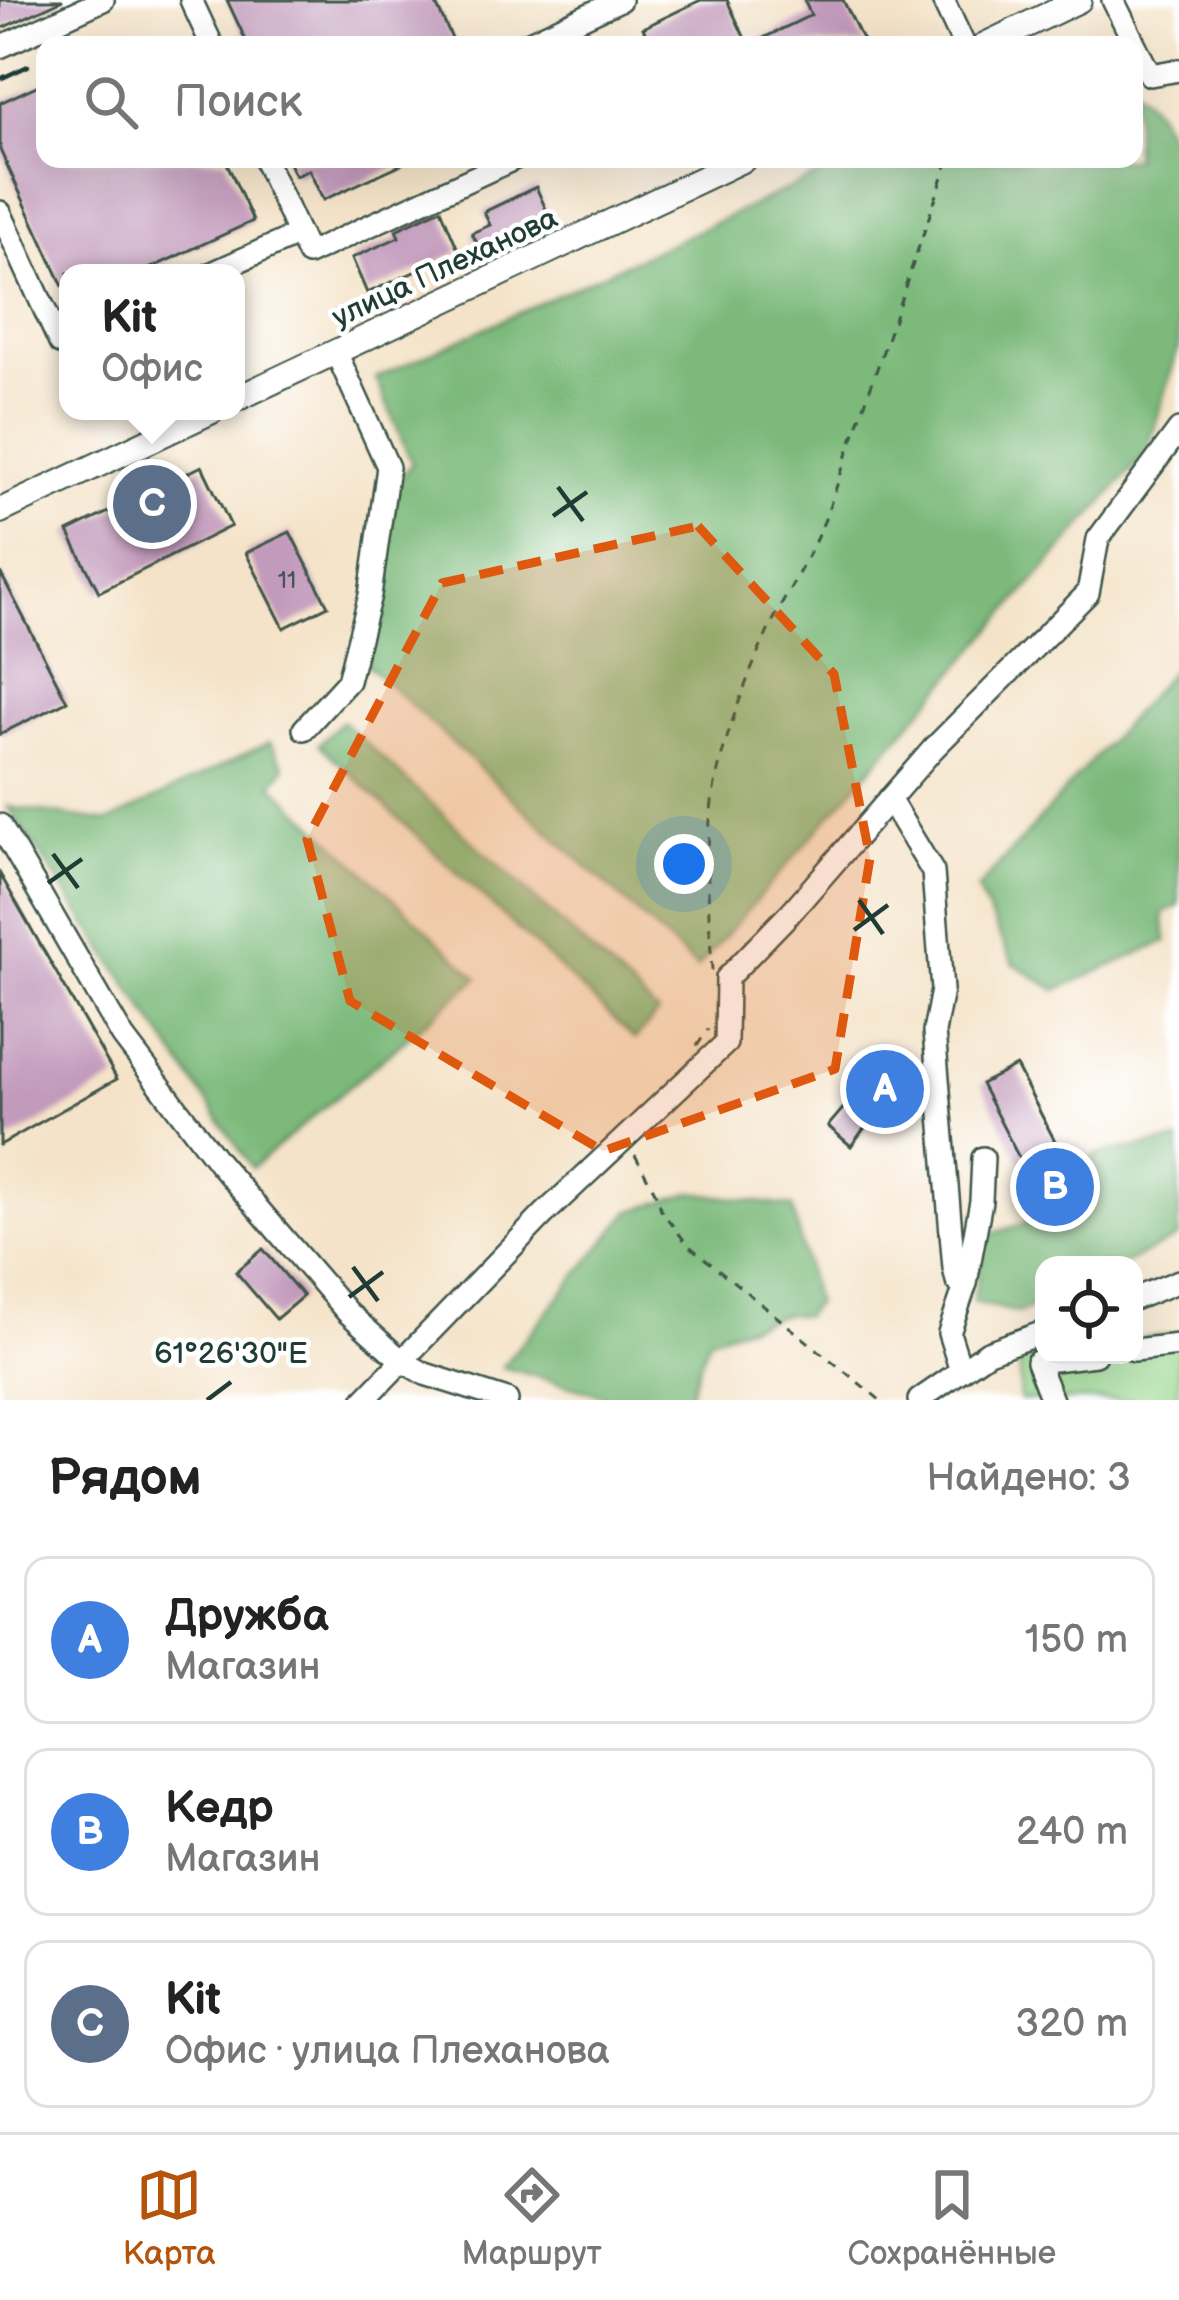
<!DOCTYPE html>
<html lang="ru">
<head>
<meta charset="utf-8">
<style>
	:root { --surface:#fff; --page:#f2f2f2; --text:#222; --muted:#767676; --line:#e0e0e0; --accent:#b45309 }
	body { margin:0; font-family:"Balsamiq Sans",sans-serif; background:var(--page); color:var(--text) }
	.controls { position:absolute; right:36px; bottom:36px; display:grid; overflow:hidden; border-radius:24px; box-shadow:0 12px 48px #0002 }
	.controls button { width:108px; height:108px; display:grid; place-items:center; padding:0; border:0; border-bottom:3px solid var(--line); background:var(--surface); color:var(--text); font:60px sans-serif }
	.you { position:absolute; left:684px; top:864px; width:42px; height:42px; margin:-30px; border:9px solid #fff; border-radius:50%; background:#1a73e8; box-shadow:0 0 0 18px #1a73e833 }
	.badge { display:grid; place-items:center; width:78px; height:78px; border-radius:50%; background:var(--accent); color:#fff; font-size:39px; font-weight:700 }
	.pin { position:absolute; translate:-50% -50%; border:6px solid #fff; box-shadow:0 3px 12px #0006 }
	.popup { position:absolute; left:59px; top:264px; width:186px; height:156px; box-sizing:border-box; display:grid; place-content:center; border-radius:24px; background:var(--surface); filter:drop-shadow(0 3px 9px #0005); font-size:39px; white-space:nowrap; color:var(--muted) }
	.popup b { font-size:45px; color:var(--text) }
	.popup::after { content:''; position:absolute; left:50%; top:100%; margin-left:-24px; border:24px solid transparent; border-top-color:var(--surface) }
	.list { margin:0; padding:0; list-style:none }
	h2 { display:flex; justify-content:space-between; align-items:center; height:156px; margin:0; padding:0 48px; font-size:51px }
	h2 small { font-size:39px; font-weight:400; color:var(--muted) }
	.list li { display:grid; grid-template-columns:78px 1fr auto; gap:36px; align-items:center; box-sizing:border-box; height:168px; margin:0 24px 24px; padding:0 24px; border:3px solid var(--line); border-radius:24px }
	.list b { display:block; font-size:45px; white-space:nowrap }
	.list p { margin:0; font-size:39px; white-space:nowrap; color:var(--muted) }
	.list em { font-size:39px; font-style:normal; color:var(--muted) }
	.icon { flex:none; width:66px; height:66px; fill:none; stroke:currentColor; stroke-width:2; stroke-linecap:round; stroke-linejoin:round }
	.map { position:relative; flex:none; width:1179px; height:1400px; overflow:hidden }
	.search { position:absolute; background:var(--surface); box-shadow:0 12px 48px #0002; left:36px; right:36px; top:36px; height:132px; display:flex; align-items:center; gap:30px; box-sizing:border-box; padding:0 42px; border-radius:24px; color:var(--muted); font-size:45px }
	.sheet { height:732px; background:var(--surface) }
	nav { display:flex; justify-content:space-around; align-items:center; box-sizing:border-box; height:168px; border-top:3px solid var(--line); background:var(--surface); font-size:33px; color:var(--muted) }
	nav a { display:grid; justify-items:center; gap:6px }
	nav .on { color:var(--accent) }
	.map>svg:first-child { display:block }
</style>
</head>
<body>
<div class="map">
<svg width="1179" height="1400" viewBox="0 0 1179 1400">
	<rect width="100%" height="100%" fill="#fff"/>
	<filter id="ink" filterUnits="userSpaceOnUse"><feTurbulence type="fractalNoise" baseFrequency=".00833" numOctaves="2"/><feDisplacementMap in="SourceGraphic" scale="24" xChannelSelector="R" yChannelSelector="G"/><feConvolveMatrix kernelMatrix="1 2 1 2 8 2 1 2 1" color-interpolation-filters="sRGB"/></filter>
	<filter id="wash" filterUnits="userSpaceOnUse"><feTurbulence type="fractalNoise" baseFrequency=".004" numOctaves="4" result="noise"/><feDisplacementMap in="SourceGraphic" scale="48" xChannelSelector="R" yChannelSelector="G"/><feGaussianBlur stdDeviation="2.7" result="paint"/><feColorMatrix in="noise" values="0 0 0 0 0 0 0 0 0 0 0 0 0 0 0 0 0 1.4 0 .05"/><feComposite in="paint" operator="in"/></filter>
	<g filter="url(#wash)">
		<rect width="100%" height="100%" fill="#f4e3c8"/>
		<polygon fill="#9ad98f" stroke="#5c8b62" stroke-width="3" points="1179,1333 1179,1400 1020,1400 1020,1364 1030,1351 1044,1350 1044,1355 1134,1355 1134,1339"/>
		<g fill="#7bb97a" stroke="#4d7b57" stroke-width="3">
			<polygon points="1134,87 1155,110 1179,155 1179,345 1147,452 697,968 362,660 380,599 396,483 412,464 376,378 854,159 1134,159"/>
			<polygon points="1179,662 1179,906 1163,914 1167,941 1056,990 1013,963 977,890"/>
			<polygon points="342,721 658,1013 635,1039 319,744"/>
			<polygon points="270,742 285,767 273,785 478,978 252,1168 8,807 108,822"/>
			<path d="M 1179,1141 L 1179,1237 L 1121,1265 L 1044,1265 L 1044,1301 L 1020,1313 L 973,1302 L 985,1237 C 1024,1218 1073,1225 1078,1168 L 1098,1154 Z"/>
			<polygon points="693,1192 792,1207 815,1303 803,1316 784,1314 709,1338 687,1400 621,1400 502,1367 629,1212"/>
		</g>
		<g id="blocks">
			<g fill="#c29abb">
				<polygon points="0,0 63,0 0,29"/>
				<polygon points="227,0 434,0 455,45 248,45"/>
				<polygon points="701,0 727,0 748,45 651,45 643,28"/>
				<polygon points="804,0 843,0 865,45 749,45 811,15"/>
				<polygon points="45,82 45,159 225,159 253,221 140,273 68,273 68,297 0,150 0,103"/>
				<polygon points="287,159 413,159 323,200 309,170 295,176"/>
				<polygon points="536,187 549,216 479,248 472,233 490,225 484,212"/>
				<polygon points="441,209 459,252 367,293 352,258 399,237 396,230"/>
				<polygon points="202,466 231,526 99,592 68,532"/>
				<polygon points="290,532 328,606 284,628 246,553"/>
				<polygon points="0,572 67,701 0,734"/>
				<polygon points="0,874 117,1079 0,1145"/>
				<polygon points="888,1056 913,1082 892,1112 885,1115 878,1110 851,1146 828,1126"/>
				<polygon points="1016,1066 1071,1172 1068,1177 1073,1186 1047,1200 1036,1191 981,1084"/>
				<polygon points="263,1249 303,1296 276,1319 236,1272"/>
			</g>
		</g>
	</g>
	<g filter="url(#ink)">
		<use href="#blocks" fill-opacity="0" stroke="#3f564a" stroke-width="3"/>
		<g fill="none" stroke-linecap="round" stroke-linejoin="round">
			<g stroke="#3f564a" stroke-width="26">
				<g id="minor">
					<polyline points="191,0 212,45"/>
					<polyline points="943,0 964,45"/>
					<polyline points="1113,0 1150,75 1179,70"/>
					<polyline points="523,45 620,0"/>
					<polyline points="0,47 103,0"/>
					<polyline points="264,159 308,254 514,159"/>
					<polyline points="0,212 60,343 68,339"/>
					<polyline points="212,273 299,234"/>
					<polyline points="304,729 348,681 370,595 388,467 336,352"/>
					<polyline points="889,799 933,872 942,990 934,1032 954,1268 957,1281 966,1283 949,1333 961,1371"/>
					<polyline points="0,825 123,1037 218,1162 347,1312 402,1361 425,1374 507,1400"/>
					<polyline points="966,1283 981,1201 983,1158"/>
					<polyline points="1134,1299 1179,1281"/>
					<polyline points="1134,1350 1179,1345"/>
					<polyline points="364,1400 544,1214 726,1043 727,978 792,911 933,749 1088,593 1098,539 1179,430"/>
					<polyline points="919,1400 988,1352 1044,1332"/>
					<polyline points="1052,1400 1037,1362 1095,1355"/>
				</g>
			</g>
			<g stroke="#3f564a" stroke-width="28">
				<g id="major">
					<polyline points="985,45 1079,0"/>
					<polyline points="236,399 744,159"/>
					<polyline points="0,511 212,411"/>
				</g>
			</g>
			<g stroke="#3f564a" stroke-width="3" stroke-dasharray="9 9" stroke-linecap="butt">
				<path d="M 712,971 C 709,913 704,854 713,796 C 721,745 747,676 769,629 C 788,590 811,555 827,514 L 949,159"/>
				<polyline points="697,1046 708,1029"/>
				<polyline points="635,1155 655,1192 662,1212 688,1245 880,1400"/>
			</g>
			<use href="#minor" stroke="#fff" stroke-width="21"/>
			<use href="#major" stroke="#fff" stroke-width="24"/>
			<polyline stroke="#1f3d34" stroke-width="4.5" points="0,79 28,66"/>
		</g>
	</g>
	<path fill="#de580e" fill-opacity="0.2" stroke="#de580e" stroke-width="9" stroke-dasharray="24 15" stroke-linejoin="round" d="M 698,526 L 834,674 L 870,858 L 835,1069 L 603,1151 L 350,1001 L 307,839 L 442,583 Z"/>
	<path fill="none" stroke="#1f3d34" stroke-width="4.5" d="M 558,487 L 583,521M 553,516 L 587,492M 53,854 L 78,888M 48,883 L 82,859M 859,900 L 883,934M 854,930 L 888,905M 353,1267 L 378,1301M 349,1297 L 383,1272M 207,1400 L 231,1382"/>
	<g text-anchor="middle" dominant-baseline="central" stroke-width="9" stroke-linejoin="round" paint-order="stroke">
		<g font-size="24" fill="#485456">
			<text x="287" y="580">11</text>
		</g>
		<g font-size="30" fill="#1f3d34" stroke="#fff">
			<text transform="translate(445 268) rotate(-25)">улица Плеханова</text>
		</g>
	</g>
	<g font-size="30" text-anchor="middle" fill="#1f3d34" stroke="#fff" stroke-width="9" stroke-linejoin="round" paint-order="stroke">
		<text x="231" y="1363">61°26'30"E</text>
	</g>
</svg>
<div class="controls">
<button><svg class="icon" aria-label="locate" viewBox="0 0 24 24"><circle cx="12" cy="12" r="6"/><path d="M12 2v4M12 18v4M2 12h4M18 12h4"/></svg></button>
</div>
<div class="you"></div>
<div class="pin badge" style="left:885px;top:1089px;background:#3f7fe0">A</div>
<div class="pin badge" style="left:1055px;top:1187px;background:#3f7fe0">B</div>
<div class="pin badge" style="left:152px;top:504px;background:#5c6f8a">C</div>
<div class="popup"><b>Kit</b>Офис</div>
<div class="search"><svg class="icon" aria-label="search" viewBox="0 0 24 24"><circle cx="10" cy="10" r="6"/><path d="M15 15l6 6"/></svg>Поиск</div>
</div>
<section class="sheet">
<h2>Рядом<small>Найдено: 3</small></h2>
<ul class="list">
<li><span class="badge" style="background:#3f7fe0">A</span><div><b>Дружба</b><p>Магазин</p></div><em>150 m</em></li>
<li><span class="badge" style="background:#3f7fe0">B</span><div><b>Кедр</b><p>Магазин</p></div><em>240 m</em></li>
<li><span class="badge" style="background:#5c6f8a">C</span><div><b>Kit</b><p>Офис · улица Плеханова</p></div><em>320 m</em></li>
</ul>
</section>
<nav>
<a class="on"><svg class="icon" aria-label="map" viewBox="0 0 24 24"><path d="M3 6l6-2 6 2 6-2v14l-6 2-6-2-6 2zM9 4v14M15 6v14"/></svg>Карта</a>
<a><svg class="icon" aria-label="directions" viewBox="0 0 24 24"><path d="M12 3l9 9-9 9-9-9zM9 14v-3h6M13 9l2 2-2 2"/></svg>Маршрут</a>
<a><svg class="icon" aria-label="saved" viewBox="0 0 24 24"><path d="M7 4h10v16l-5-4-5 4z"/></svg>Сохранённые</a>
</nav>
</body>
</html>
